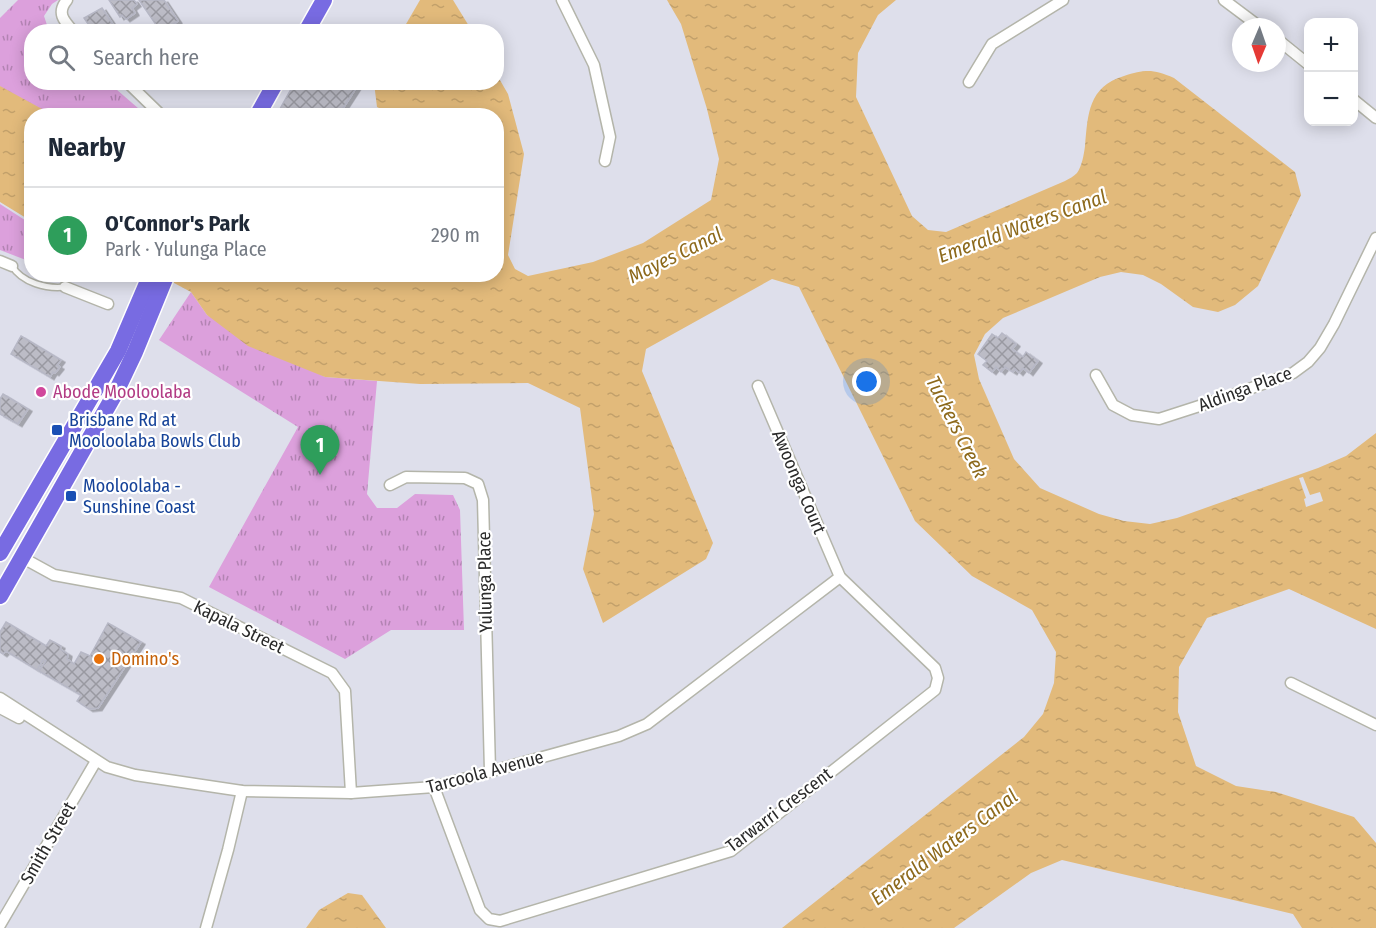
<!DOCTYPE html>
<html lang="en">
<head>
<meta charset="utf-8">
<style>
	:root { --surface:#fff; --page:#f2f2f3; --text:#1f2937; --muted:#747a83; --line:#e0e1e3; --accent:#ea580c }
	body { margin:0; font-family:"Fira Sans Condensed",sans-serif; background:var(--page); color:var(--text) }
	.controls { position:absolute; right:18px; top:18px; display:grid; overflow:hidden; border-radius:12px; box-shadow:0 3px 15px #0003 }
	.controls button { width:54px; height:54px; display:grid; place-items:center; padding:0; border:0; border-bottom:2px solid var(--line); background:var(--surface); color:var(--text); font:30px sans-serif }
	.compass { position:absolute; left:1232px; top:18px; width:54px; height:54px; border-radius:50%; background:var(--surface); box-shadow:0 3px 15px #0003; rotate:182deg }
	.you { position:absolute; left:867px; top:382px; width:21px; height:21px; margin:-15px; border:4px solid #fff; border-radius:50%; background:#1a73e8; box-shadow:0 0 0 9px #1a73e833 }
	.badge { display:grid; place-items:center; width:39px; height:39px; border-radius:50%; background:var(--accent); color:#fff; font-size:20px; font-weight:700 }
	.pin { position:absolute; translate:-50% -50px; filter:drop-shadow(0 2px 3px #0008) }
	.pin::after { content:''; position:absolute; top:32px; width:21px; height:18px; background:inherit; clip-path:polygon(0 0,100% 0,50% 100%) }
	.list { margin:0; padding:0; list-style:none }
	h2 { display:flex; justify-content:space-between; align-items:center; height:78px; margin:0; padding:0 24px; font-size:26px }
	h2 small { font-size:20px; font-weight:400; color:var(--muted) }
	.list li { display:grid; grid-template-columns:39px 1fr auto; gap:18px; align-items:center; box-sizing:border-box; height:96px; padding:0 24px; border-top:2px solid var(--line) }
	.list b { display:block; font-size:22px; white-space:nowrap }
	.list p { margin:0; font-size:20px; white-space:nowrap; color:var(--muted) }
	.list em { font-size:20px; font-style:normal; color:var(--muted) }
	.icon { flex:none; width:33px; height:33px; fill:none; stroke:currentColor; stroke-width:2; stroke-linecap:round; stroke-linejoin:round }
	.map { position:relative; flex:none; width:1376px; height:928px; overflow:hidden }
	.search { position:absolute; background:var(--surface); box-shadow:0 3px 15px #0003; left:24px; top:24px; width:480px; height:66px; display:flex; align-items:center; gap:15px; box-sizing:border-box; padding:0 21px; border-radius:24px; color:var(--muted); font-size:22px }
	.panel { position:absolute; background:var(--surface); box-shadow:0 3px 15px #0003; left:24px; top:108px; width:480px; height:174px; border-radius:24px }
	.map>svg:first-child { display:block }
</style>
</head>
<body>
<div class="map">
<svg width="1376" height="928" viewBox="0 0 1376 928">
	<defs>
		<pattern id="park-tufts" width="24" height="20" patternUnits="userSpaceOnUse" patternTransform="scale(1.5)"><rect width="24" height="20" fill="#dca0dc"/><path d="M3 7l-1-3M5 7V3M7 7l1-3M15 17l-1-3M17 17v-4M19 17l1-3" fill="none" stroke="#b383b3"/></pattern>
		<pattern id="water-ripples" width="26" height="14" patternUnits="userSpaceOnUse" patternTransform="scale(1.5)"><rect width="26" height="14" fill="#e2ba7b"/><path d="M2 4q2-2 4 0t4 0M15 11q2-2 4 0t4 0" fill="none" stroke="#c2a06a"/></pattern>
		<pattern id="building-cross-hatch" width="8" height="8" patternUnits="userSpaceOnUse" patternTransform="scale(1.5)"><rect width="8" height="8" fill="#bcbcc6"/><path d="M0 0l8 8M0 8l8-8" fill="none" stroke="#9999a1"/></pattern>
		<filter id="shadow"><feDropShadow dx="4" dy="2.5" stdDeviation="0" flood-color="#0004"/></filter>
	</defs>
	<rect width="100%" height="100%" fill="#dedfeb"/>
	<g fill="url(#park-tufts)">
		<polygon points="18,0 58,0 52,4 44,16 48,28 51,31 32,32 32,82 109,83 146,115 53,115 2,89 0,86 0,18"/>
		<polygon points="0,204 31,224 31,262 0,250"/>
		<polygon points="191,292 207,315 325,377 377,381 367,494 377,508 397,508 415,494 453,495 460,510 464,630 391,630 345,659 209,587 298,427 159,340"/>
	</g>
	<g fill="url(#water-ripples)">
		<polygon points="420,0 453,0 472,31 402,31"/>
		<path d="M 667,0 L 896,0 L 878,15 L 858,53 L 856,97 L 912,216 L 928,230 L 946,232 L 1065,181 C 1069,179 1074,176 1077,173 C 1082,166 1084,154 1085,146 C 1088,114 1088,87 1124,76 C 1145,69 1154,69 1174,78 L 1295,172 L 1301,195 L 1258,286 L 1235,305 L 1218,312 L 1193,307 L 1161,284 L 1143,275 L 1121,272 L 1100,277 L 1003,318 L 985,334 L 974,355 L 979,379 L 1014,459 L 1040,488 L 1099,514 L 1124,521 L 1150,524 L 1177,518 L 1318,468 L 1346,456 L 1376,433 L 1376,629 L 1289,589 L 1207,618 L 1179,667 L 1178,712 L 1196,766 L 1236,786 L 1276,792 L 1354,817 L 1376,843 L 1376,928 L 1302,928 L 1293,914 L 1062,860 L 1031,873 L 954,928 L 782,928 L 1024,737 L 1043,714 L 1054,683 L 1056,652 L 1032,610 L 972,576 L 915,521 L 799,287 L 772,279 L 646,349 L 642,371 L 713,543 L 706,559 L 603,623 L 583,569 L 594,514 L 580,408 L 528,383 L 420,384 L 325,377 L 248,346 L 207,315 L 191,292 L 159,275 L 351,274 L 382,281 L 400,275 L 496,274 L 496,116 L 393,115 L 377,107 L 374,83 L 496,82 L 497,75 L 508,94 L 524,154 L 508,255 L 515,269 L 528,276 L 593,262 L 643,243 L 711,200 L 719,159 L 707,109 L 681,24 Z"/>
		<polygon points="0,86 53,115 32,116 31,221 0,202"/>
		<polygon points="348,893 362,895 386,928 306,928 319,910"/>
	</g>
	<polygon fill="#dedfeb" points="1303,477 1310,495 1320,492 1323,501 1306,507 1304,499 1306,498 1299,478"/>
	<g fill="url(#building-cross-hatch)" stroke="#b7b8c6" stroke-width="1.5" filter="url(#shadow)">
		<polygon points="109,0 134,0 137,4 132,8 135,13 126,19 122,15 120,17"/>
		<polygon points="139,0 164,0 178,21 161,32"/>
		<polygon points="102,8 118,32 93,31 84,18"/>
		<polygon points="295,82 353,82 358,85 338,116 276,116"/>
		<polygon points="1002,333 1016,344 1012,349 1023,357 1026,352 1038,361 1029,373 1023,368 1019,373 1015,369 1013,372 1005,367 1001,372 996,367 992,372 983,365 987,361 978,354 992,334 998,338"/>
		<polygon points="21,336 61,360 57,365 60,367 55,373 53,372 50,377 11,354"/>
		<polygon points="3,394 28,409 18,424 0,414 0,399"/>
		<polygon points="6,622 46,646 50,640 61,646 60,649 68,654 67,659 74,664 81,652 90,656 108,623 141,642 98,708 89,709 77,701 81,695 39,671 46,661 43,660 37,670 6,651 3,654 0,652 0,632"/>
	</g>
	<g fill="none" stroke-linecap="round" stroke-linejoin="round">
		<g stroke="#b4b5aa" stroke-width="8">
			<path id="service" d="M 12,266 C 22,283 47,289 65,287"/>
		</g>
		<g stroke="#b4b5aa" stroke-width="13">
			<g id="minor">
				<path d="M 67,0 C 56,13 64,21 74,32"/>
				<polyline points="562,0 594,65 610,137 605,161"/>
				<polyline points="1224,0 1260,27"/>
				<polyline points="1277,39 1308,64"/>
				<polyline points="127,82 162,116"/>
				<polyline points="969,82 992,44 1063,0"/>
				<polyline points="1354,100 1376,118"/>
				<polyline points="0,261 12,266"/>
				<polyline points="65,287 108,304"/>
				<polyline points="1096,375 1113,405 1132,415 1159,419 1224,398 1293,373 1308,362 1320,348 1334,324 1376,238"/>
				<polyline points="390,485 406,477 465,478 478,484 483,500 490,771"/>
				<polyline points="23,558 54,575 181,598 332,673 345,691 351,793"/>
				<polyline points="1291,683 1376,725"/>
				<polyline points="0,698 107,767 135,775 242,791 351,793 434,787 619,736 647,724 840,577"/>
				<polyline points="0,708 19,718"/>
				<polyline points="434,787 480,910 489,919 500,921 731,851 935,690 938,678 935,668 840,577 758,386"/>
				<polyline points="0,925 96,761"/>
				<polyline points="206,928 228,850 242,791"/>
			</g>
		</g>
		<g stroke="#fff" stroke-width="19">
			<g id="primary">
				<polyline points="306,32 324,0"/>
				<polyline points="257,116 276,82"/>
				<polyline points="0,553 118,351 151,274"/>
				<polyline points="0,596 116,392 135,352 167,274"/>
			</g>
		</g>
		<use href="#service" stroke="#fff" stroke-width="5"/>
		<use href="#minor" stroke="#fff" stroke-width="10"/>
		<use href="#primary" stroke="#786be2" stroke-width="16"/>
	</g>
	<circle fill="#d1479c" stroke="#fff" stroke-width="2" cx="41" cy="392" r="6"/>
	<g fill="#1a4fb4" stroke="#fff" stroke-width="2">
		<rect x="51" y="424" width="12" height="12" rx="3"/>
		<rect x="65" y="490" width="12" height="12" rx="3"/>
	</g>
	<circle fill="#e8710a" stroke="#fff" stroke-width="2" cx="99" cy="659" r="6"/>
	<g text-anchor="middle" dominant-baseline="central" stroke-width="4.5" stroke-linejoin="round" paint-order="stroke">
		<g font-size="18" fill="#2a2a2a" stroke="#fff">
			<text transform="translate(1245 389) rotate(-20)">Aldinga Place</text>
			<text transform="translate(799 482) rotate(67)">Awoonga Court</text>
			<text transform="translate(485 582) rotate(-91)">Yulunga Place</text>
			<text transform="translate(239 627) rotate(26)">Kapala Street</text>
			<text transform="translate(485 772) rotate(-15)">Tarcoola Avenue</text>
			<text transform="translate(779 810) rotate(-37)">Tarwarri Crescent</text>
			<text transform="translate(48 843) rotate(-60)">Smith Street</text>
		</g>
		<g font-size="18" fill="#b23c85" stroke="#fff" text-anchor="start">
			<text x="53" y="392">Abode Mooloolaba</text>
		</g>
		<g font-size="18" fill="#164399" stroke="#fff" text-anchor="start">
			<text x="69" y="420">Brisbane Rd at<tspan x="69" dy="21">Mooloolaba Bowls Club</tspan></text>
			<text x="83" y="486">Mooloolaba -<tspan x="83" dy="21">Sunshine Coast</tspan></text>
		</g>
		<g font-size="18" fill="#c56008" stroke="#fff" text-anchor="start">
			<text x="111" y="659">Domino's</text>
		</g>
		<g font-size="20" font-style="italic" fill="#8d691b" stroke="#fff">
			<text transform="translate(1022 226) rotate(-20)">Emerald Waters Canal</text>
			<text transform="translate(675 255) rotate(-26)">Mayes Canal</text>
			<text transform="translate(957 427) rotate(63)">Tuckers Creek</text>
			<text transform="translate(944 847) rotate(-37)">Emerald Waters Canal</text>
		</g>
	</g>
</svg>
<div class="controls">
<button>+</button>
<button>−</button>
</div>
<svg class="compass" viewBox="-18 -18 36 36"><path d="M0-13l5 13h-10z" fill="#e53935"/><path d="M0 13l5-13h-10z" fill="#747a83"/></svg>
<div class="you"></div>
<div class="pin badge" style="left:320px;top:475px;background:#2e9e5b">1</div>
<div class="search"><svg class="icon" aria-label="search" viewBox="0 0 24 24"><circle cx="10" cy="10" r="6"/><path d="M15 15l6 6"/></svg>Search here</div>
<section class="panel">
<h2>Nearby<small></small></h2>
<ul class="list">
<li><span class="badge" style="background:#2e9e5b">1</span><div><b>O'Connor's Park</b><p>Park · Yulunga Place</p></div><em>290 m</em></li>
</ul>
</section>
</div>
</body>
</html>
